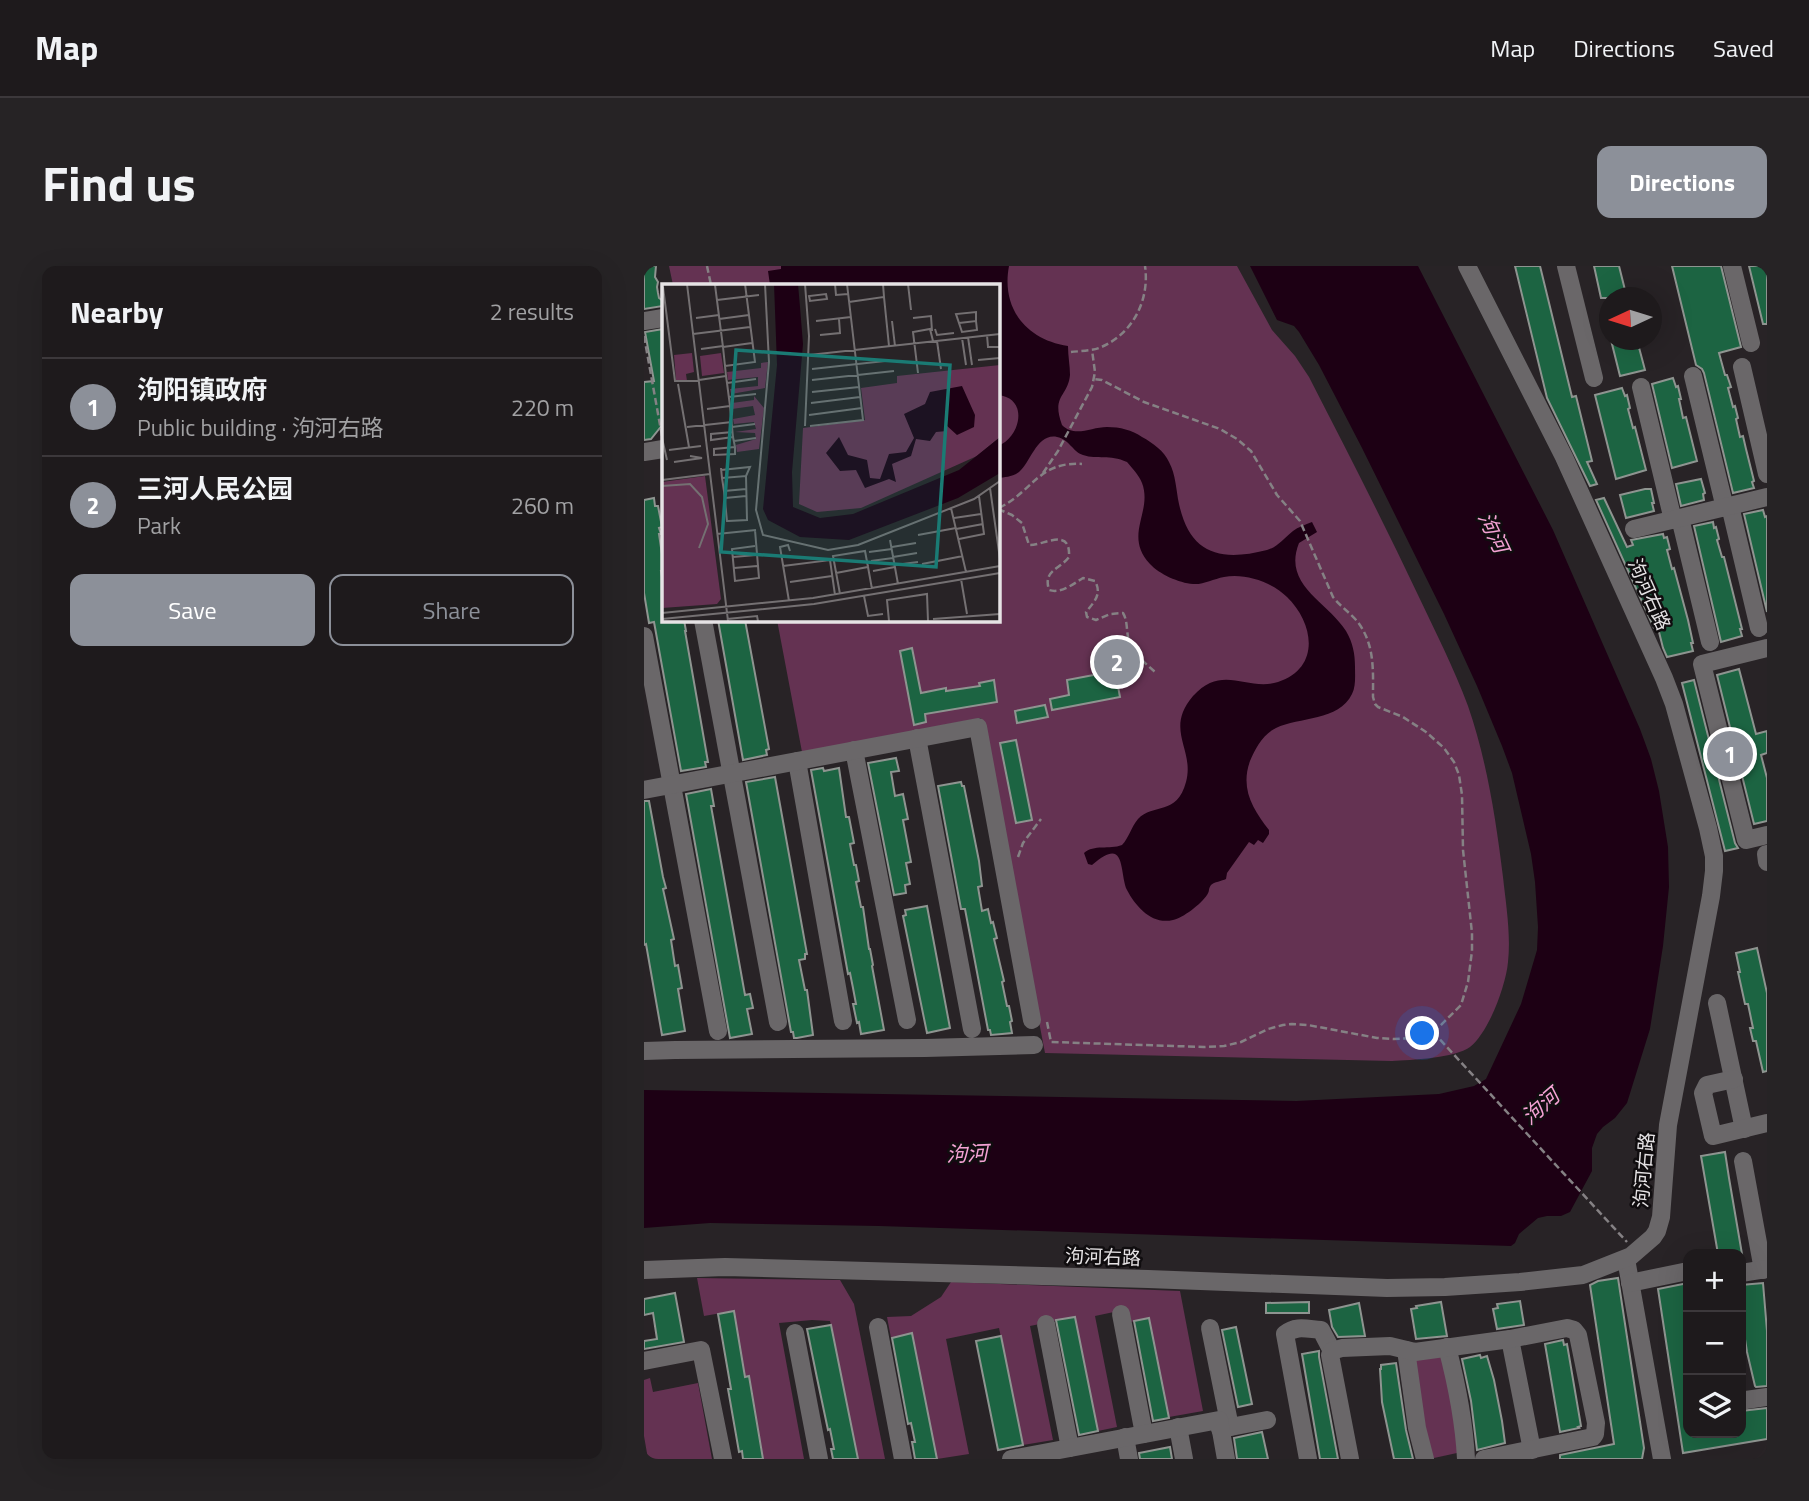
<!DOCTYPE html>
<html lang="en">
<head>
<meta charset="utf-8">
<style>
	:root { --surface:#1e1a1c; --page:#262325; --text:#f1f3f6; --muted:#a1a1a3; --line:#3c383b; --accent:#8c9099 }
	body { margin:0; font-family:"Titillium Web","Noto Sans SC",sans-serif; background:var(--page); color:var(--text) }
	.controls { position:absolute; right:21px; bottom:21px; display:grid; overflow:hidden; border-radius:14px; box-shadow:0 7px 28px #0002 }
	.controls button { width:63px; height:63px; display:grid; place-items:center; padding:0; border:0; border-bottom:2px solid var(--line); background:var(--surface); color:var(--text); font:35px sans-serif }
	.compass { position:absolute; left:955px; top:21px; width:63px; height:63px; border-radius:50%; background:var(--surface); box-shadow:0 7px 28px #0002; rotate:266deg }
	.you { position:absolute; left:779px; top:768px; width:24px; height:24px; margin:-18px; border:5px solid #fff; border-radius:50%; background:#1a73e8; box-shadow:0 0 0 10px #1a73e833 }
	.badge { display:grid; place-items:center; width:46px; height:46px; border-radius:50%; background:var(--accent); color:#fff; font-size:23px; font-weight:700 }
	.pin { position:absolute; translate:-50% -50%; border:4px solid #fff; box-shadow:0 2px 7px #0006 }
	.list { margin:0; padding:0; list-style:none }
	h2 { display:flex; justify-content:space-between; align-items:center; height:91px; margin:0; padding:0 28px; font-size:30px }
	h2 small { font-size:23px; font-weight:400; color:var(--muted) }
	.list li { display:grid; grid-template-columns:46px 1fr auto; gap:21px; align-items:center; box-sizing:border-box; height:98px; padding:0 28px; border-top:2px solid var(--line) }
	.list b { display:block; font-size:26px; white-space:nowrap }
	.list p { margin:0; font-size:23px; white-space:nowrap; color:var(--muted) }
	.list em { font-size:23px; font-style:normal; color:var(--muted) }
	.actions { display:flex; gap:14px; padding:21px 28px }
	.actions a { flex:1; padding:16px 0; border:2px solid var(--accent); border-radius:14px; text-align:center; font-size:24px; color:var(--accent) }
	.actions .main { background:var(--accent); color:#fff }
	.icon { flex:none; width:38px; height:38px; fill:none; stroke:currentColor; stroke-width:2; stroke-linecap:round; stroke-linejoin:round }
	.map { position:relative; flex:none; width:1123px; height:1193px; overflow:hidden; border-radius:14px }
	header { display:flex; align-items:center; gap:42px; box-sizing:border-box; height:98px; padding:0 35px; background:var(--surface); border-bottom:2px solid var(--line) }
	header strong { font-size:33px }
	nav { display:flex; gap:38px; margin-inline-start:auto; font-size:24px }
	.intro { display:flex; align-items:center; justify-content:space-between; box-sizing:border-box; height:168px; padding:0 42px }
	h1 { margin:0; font-size:49px }
	.button { padding:18px 32px; border-radius:14px; background:var(--accent); color:#fff; font-size:24px; font-weight:700 }
	main { display:flex; gap:42px; padding:0 42px }
	aside { flex:1; background:var(--surface); border-radius:14px; box-shadow:0 7px 28px #0002 }
	.map>svg:first-child { display:block }
</style>
</head>
<body>
<header>
<strong>Map</strong>
<nav><a>Map</a><a>Directions</a><a>Saved</a></nav>
</header>
<div class="intro"><h1>Find us</h1><a class="button">Directions</a></div>
<main>
<aside>
<h2>Nearby<small>2 results</small></h2>
<ul class="list">
<li><span class="badge">1</span><div><b>泃阳镇政府</b><p>Public building · 泃河右路</p></div><em>220 m</em></li>
<li><span class="badge">2</span><div><b>三河人民公园</b><p>Park</p></div><em>260 m</em></li>
</ul>
<div class="actions"><a class="main">Save</a><a>Share</a></div>
</aside>
<div class="map">
<svg width="1123" height="1193" viewBox="0 0 1123 1193">
	<rect width="100%" height="100%" fill="#282326"/>
	<g fill="#643252">
		<path d="M 25,0 L 593,0 L 628,64 L 651,90 L 665,111 C 702,183 739,255 774,329 C 791,365 810,402 824,440 C 843,495 852,554 859,611 C 862,639 867,668 864,696 C 862,719 845,766 826,781 C 811,792 767,794 748,795 L 401,787 L 337,452 L 158,486 L 133,354 L 354,354 L 354,19 L 29,19 Z"/>
		<polygon points="53,1012 196,1014 210,1038 241,1193 214,1193 186,1055 168,1054 135,1057 160,1193 119,1193 105,1111 101,1111 89,1045 60,1050"/>
		<polygon points="307,1016 536,1025 559,1145 525,1151 505,1052 487,1056 484,1043 451,1050 473,1161 454,1165 430,1051 386,1060 409,1174 379,1179 377,1166 374,1166 374,1154 355,1062 302,1073 325,1188 293,1193 268,1068 247,1072 243,1051 267,1050 297,1031"/>
		<polygon points="797,1089 810,1134 815,1184 813,1187 790,1192 787,1191 775,1148 771,1094"/>
		<polygon points="6,1112 9,1126 54,1117 68,1193 4,1193 0,1170 0,1114"/>
	</g>
	<g fill="#1d0014">
		<path d="M 137,0 L 365,0 C 357,42 382,74 424,80 C 424,90 426,100 426,109 C 424,131 407,129 418,159 C 431,172 447,161 463,161 C 476,161 488,164 498,171 C 509,177 520,185 525,196 C 532,209 532,224 535,238 C 546,288 576,296 623,284 C 634,281 640,272 649,265 C 654,261 661,259 668,256 L 673,266 L 655,277 C 638,319 684,336 702,365 C 709,377 711,388 711,401 C 711,410 712,420 708,428 C 695,455 655,451 632,462 C 619,468 611,483 606,495 C 596,523 609,543 625,564 L 625,568 L 619,577 L 614,574 L 610,579 L 605,576 L 583,607 L 582,613 C 578,615 570,616 567,619 C 564,623 566,625 563,629 C 557,638 539,652 529,654 C 508,659 492,641 483,624 C 475,607 483,568 448,599 L 444,598 L 440,587 C 450,578 465,584 478,579 C 485,572 487,561 494,553 C 509,537 533,550 542,516 C 551,483 520,464 549,430 C 579,397 603,426 634,416 C 677,402 670,357 643,331 C 628,316 601,307 580,311 C 569,313 559,319 549,318 C 535,317 515,308 506,298 C 479,269 509,246 498,217 C 495,209 488,202 483,196 C 465,188 454,194 439,189 C 429,186 425,173 413,171 C 393,167 387,196 375,206 C 368,211 361,211 354,212 L 354,180 C 377,171 385,132 354,129 L 354,19 L 126,19 L 124,5 L 137,3 Z"/>
		<polygon points="606,0 774,0 909,264 996,463 1007,493 1015,525 1024,581 1025,621 1019,680 1006,763 983,837 971,852 959,861 953,868 948,882 948,905 926,946 917,950 903,950 894,952 875,968 871,977 867,980 235,960 66,957 0,962 0,824 652,835 795,828 830,820 842,813 877,738 893,684 894,661 891,616 887,588 868,507 858,480 833,420 800,348 718,182 675,99 655,66 650,60 633,54"/>
	</g>
	<g fill="#1c6442" stroke="#8e9490" stroke-width="2">
		<polygon points="0,0 12,0 11,11 14,16 13,21 14,27 15,32 19,35 19,40 0,43"/>
		<polygon points="871,0 896,0 928,131 932,130 948,195 943,196 953,218 946,220 903,132"/>
		<polygon points="950,0 975,0 983,32 957,32"/>
		<polygon points="1028,0 1077,0 1097,81 1075,87 1081,109 1083,109 1087,121 1084,122 1089,141 1091,140 1094,152 1092,153 1096,171 1099,170 1102,183 1110,215 1108,216 1110,222 1089,227 1060,107 1058,103 1052,99"/>
		<polygon points="1105,0 1123,0 1123,58 1119,58"/>
		<polygon points="19,63 19,158 7,173 0,174 0,116 10,115 1,66"/>
		<polygon points="967,74 993,74 1001,104 976,110"/>
		<polygon points="1029,112 1032,121 1034,120 1037,133 1035,133 1039,152 1042,151 1053,195 1028,202 1008,118"/>
		<polygon points="978,122 981,130 983,129 986,142 984,143 989,162 991,161 1002,204 972,213 951,129"/>
		<polygon points="1057,213 1061,227 1059,228 1060,234 1037,240 1032,218"/>
		<polygon points="1001,223 1007,223 1010,237 1008,237 1010,245 982,252 976,229"/>
		<polygon points="10,232 11,240 14,240 18,261 15,262 17,268 15,268 19,295 19,298 18,299 19,305 17,305 19,317 19,354 40,354 42,365 41,365 64,496 61,496 62,501 37,505 10,356 5,357 0,327 0,234"/>
		<polygon points="960,232 983,281 989,279 987,274 1019,268 1020,272 1023,271 1026,283 1023,284 1028,303 1030,302 1044,354 1049,377 1047,377 1049,385 1023,391 1019,382 1014,362 1010,362 952,234"/>
		<polygon points="1119,244 1121,251 1123,250 1123,346 1100,248"/>
		<polygon points="1069,256 1070,262 1072,261 1075,273 1073,274 1078,291 1080,291 1098,363 1096,363 1098,370 1077,376 1050,260"/>
		<polygon points="74,354 101,354 125,483 122,484 123,489 99,494"/>
		<polygon points="268,382 277,427 302,422 302,425 336,420 335,417 350,414 353,436 281,448 282,456 270,459 256,385"/>
		<polygon points="1095,403 1112,468 1123,465 1123,487 1117,489 1123,512 1123,555 1110,558 1073,409"/>
		<polygon points="471,405 476,431 408,444 406,433 425,429 423,414"/>
		<polygon points="1050,414 1091,577 1094,582 1081,585 1038,417"/>
		<polygon points="401,439 404,451 373,457 371,445"/>
		<polygon points="372,474 388,554 372,557 356,477"/>
		<polygon points="252,492 255,505 247,506 251,530 259,528 264,553 259,554 267,596 262,597 266,618 261,619 262,627 250,629 224,497"/>
		<polygon points="179,502 180,505 195,502 202,551 205,551 210,577 206,578 210,599 212,599 215,615 212,616 217,641 219,641 225,683 226,683 229,699 228,700 240,764 217,768 215,756 213,757 209,738 212,738 209,722 206,707 204,708 167,504"/>
		<polygon points="131,511 163,688 161,688 161,693 155,694 161,724 163,724 169,769 153,772 150,772 149,766 147,766 102,516"/>
		<polygon points="317,516 318,520 320,520 335,595 338,620 334,621 338,645 344,643 347,657 349,656 353,672 350,673 360,715 358,716 363,740 365,740 368,755 366,756 368,767 358,768 347,769 346,764 344,764 321,643 317,643 294,520"/>
		<polygon points="67,523 70,540 67,540 101,729 106,728 109,742 103,743 108,768 86,772 42,528"/>
		<polygon points="0,535 5,535 19,611 22,622 19,623 30,673 27,674 31,700 34,699 38,722 34,723 41,765 18,769 2,678 0,679"/>
		<polygon points="283,640 306,762 283,767 259,650 262,649 261,644"/>
		<polygon points="1113,682 1123,727 1123,805 1119,806 1112,775 1109,775 1106,762 1109,762 1104,738 1101,738 1094,706 1096,706 1092,687"/>
		<polygon points="1081,886 1085,912 1098,988 1074,988 1057,890"/>
		<polygon points="974,1012 1000,1182 998,1193 916,1193 916,1189 970,1178 946,1019 954,1015"/>
		<polygon points="1044,1017 1044,1167 1097,1167 1097,1145 1123,1142 1123,1173 1039,1187 1014,1023"/>
		<polygon points="1119,1017 1123,1065 1123,1120 1112,1121 1111,1120 1103,1086 1098,1054 1097,1024 1097,1019"/>
		<polygon points="31,1027 40,1076 0,1083 0,1075 13,1073 9,1047 0,1049 0,1033"/>
		<polygon points="876,1035 880,1059 853,1063 849,1043 854,1042 853,1038"/>
		<polygon points="665,1036 665,1047 622,1047 622,1037"/>
		<polygon points="797,1036 803,1070 772,1073 767,1043 773,1042 772,1040"/>
		<polygon points="715,1037 721,1070 694,1071 688,1061 685,1044"/>
		<polygon points="90,1045 101,1111 105,1110 119,1193 99,1193 98,1185 95,1186 84,1123 87,1123 74,1048"/>
		<polygon points="431,1051 454,1165 435,1169 412,1054"/>
		<polygon points="505,1052 525,1152 509,1155 490,1055"/>
		<polygon points="187,1059 214,1193 189,1193 187,1183 190,1183 186,1163 184,1164 173,1112 163,1063"/>
		<polygon points="592,1061 608,1138 594,1141 578,1064"/>
		<polygon points="268,1067 293,1193 271,1193 268,1176 271,1176 267,1157 264,1158 248,1072"/>
		<polygon points="357,1070 379,1179 354,1184 332,1075"/>
		<polygon points="919,1074 920,1079 923,1078 937,1160 934,1161 935,1162 916,1166 901,1078"/>
		<polygon points="675,1085 675,1091 694,1193 676,1193 658,1088"/>
		<polygon points="836,1089 837,1092 843,1090 850,1114 858,1155 861,1177 833,1184 827,1135 818,1093"/>
		<polygon points="752,1097 762,1164 769,1193 750,1193 738,1136 736,1103 737,1103 737,1099"/>
		<polygon points="618,1166 624,1193 593,1193 590,1172"/>
		<polygon points="526,1181 528,1193 496,1193 495,1187"/>
	</g>
	<g fill="none" stroke-linecap="round" stroke-linejoin="round">
		<g stroke="#858184" stroke-width="2.5" stroke-dasharray="7 3.5" stroke-linecap="butt">
			<polyline points="63,0 67,19"/>
			<polyline points="0,70 18,170"/>
			<path d="M 427,86 C 436,85 446,85 455,82 C 488,69 506,35 501,0"/>
			<polyline points="399,207 414,185 448,121 451,106 448,84"/>
			<path d="M 355,242 C 389,225 395,195 438,198"/>
			<path d="M 354,243 L 368,249 L 378,257 L 385,279 C 399,280 427,260 425,291 C 415,304 399,304 405,324 C 417,328 429,318 439,312 L 451,315 C 458,328 451,335 442,346 L 443,351 L 452,354 L 466,348 L 479,347 C 484,355 482,365 485,375 C 489,387 501,397 511,406"/>
			<polyline points="374,591 379,577 397,553"/>
			<path d="M 403,756 L 407,776 L 560,781 L 580,780 L 597,776 L 624,763 L 639,759 L 648,758 L 664,759 L 733,772 L 749,773 L 769,772 L 787,769 L 817,739 L 824,716 L 828,685 L 828,667 L 819,584 L 818,529 L 815,509 L 810,496 L 800,482 L 782,466 L 759,451 L 734,441 L 731,438 L 729,431 C 729,404 731,378 713,355 C 705,346 696,340 689,331 L 656,255 L 633,229 L 607,185 L 593,173 L 576,163 L 500,136 L 458,114 L 450,113"/>
			<polyline points="789,766 983,976"/>
		</g>
		<g stroke="#6a6769" stroke-width="18">
			<polyline points="922,0 950,112"/>
			<polyline points="1088,0 1107,77"/>
			<polyline points="0,55 19,52"/>
			<polyline points="1098,101 1123,208"/>
			<polyline points="1049,110 1081,242"/>
			<polyline points="997,121 1029,254"/>
			<polyline points="0,186 19,183"/>
			<polyline points="1086,240 1115,362"/>
			<polyline points="1036,252 1066,376"/>
			<polyline points="990,263 1123,231"/>
			<polyline points="59,354 134,756"/>
			<polyline points="0,370 74,765"/>
			<polyline points="1123,382 1058,398 1102,574 1123,569"/>
			<polyline points="273,472 328,763"/>
			<polyline points="210,484 263,754"/>
			<polyline points="153,495 199,755"/>
			<polyline points="0,524 334,461 388,754"/>
			<polyline points="1123,588 1122,588 1123,596"/>
			<polyline points="1073,737 1100,863"/>
			<polyline points="0,785 31,784 281,782 390,779"/>
			<polyline points="1090,813 1063,819 1059,827 1069,870 1123,857"/>
			<polyline points="1099,895 1119,1004"/>
			<polyline points="982,993 1018,1193"/>
			<polyline points="0,1004 81,1001 504,1013 743,1022 801,1021 876,1016 939,1009 987,990 1009,971 1013,965 1017,951 1024,859 1067,630 1070,605 1070,590 1064,562 1030,438 1020,412 920,191 823,0"/>
			<polyline points="1097,1007 1123,1003"/>
			<polyline points="986,1017 1044,1005"/>
			<polyline points="477,1048 500,1168"/>
			<polyline points="402,1058 426,1182"/>
			<polyline points="234,1061 259,1193"/>
			<polyline points="566,1062 586,1161"/>
			<polyline points="151,1067 175,1193"/>
			<polyline points="866,1073 888,1184"/>
			<path d="M 803,1081 C 813,1119 820,1154 822,1193"/>
			<polyline points="762,1084 773,1162 781,1193"/>
			<polyline points="0,1095 57,1084 79,1193"/>
			<polyline points="1097,1133 1102,1134 1123,1131"/>
			<polyline points="534,1161 540,1193"/>
			<polyline points="576,1163 623,1154"/>
			<polyline points="481,1171 485,1193"/>
			<polyline points="367,1193 575,1154 582,1193"/>
			<path d="M 664,1193 L 641,1068 C 652,1059 663,1063 677,1064 L 688,1085"/>
			<polyline points="706,1193 686,1089 688,1085 698,1082 746,1080 771,1086 866,1073 923,1062 930,1064 934,1069 952,1157 951,1168 949,1171 840,1193"/>
		</g>
	</g>
	<g text-anchor="middle" dominant-baseline="central" stroke-width="5" stroke-linejoin="round" paint-order="stroke">
		<g font-size="19" fill="#e6e3e5" stroke="#100d0f">
			<text transform="translate(1006 328) rotate(66)">泃河右路</text>
			<text transform="translate(999 904) rotate(-85)">泃河右路</text>
			<text transform="translate(459 990) rotate(2)">泃河右路</text>
		</g>
		<g font-size="21" font-style="italic" fill="#f4a2d4" stroke="#100d0f">
			<text transform="translate(850 266) rotate(65)">泃河</text>
			<text transform="translate(896 840) rotate(-41)">泃河</text>
			<text transform="translate(323 887) rotate(-2)">泃河</text>
		</g>
	</g>
	<g transform="translate(18 18)">
		<rect width="338" height="338" fill="#282326"/>
		<path d="M 30,69 L 32,88 L 24,90 L 25,97 L 14,96 L 12,71 ZM 59,69 L 62,89 L 40,92 L 38,72 ZM 106,78 L 103,104 L 69,110 L 68,105 L 96,102 L 96,93 L 66,96 L 65,88 L 99,84 L 99,79 ZM 338,81 L 338,153 L 315,172 L 199,224 L 155,228 L 137,220 L 141,144 L 203,136 L 199,104 L 235,99 L 235,92 ZM 92,112 L 102,124 L 97,165 L 75,168 L 74,161 L 94,155 L 93,149 L 73,148 L 94,145 L 92,138 L 72,140 L 71,135 L 93,131 L 91,122 L 70,125 L 70,119 L 92,116 ZM 43,192 L 59,315 L 55,320 L 0,324 L 0,198 Z" fill="#643252"/>
		<path d="M 112,0 L 136,0 L 138,23 L 141,60 L 130,188 L 131,223 L 158,234 L 191,230 L 297,186 L 337,154 L 338,189 L 296,214 L 187,256 L 138,253 L 106,236 L 101,225 L 115,81 ZM 300,102 L 313,131 L 312,143 L 295,151 L 284,141 L 285,147 L 274,148 L 268,157 L 254,155 L 249,172 L 230,180 L 234,198 L 227,195 L 203,204 L 194,186 L 178,187 L 164,169 L 177,153 L 186,171 L 205,176 L 208,194 L 218,195 L 227,170 L 244,168 L 252,154 L 242,130 L 263,120 L 268,108 Z" fill="#1d0014"/>
		<path fill="none" stroke="#747072" stroke-width="2" d="M 25,0 L 66,337M 57,0 L 53,1 L 61,63 L 63,82 L 64,92 L 65,99 L 68,122 L 70,143 L 71,153 L 73,163 L 73,170 L 52,171 L 52,165 L 73,163M 103,0 L 107,78 L 94,226 L 101,251 L 166,266 L 196,261 L 312,215 L 338,197M 143,0 L 147,52 L 143,142M 173,0 L 174,11 L 186,10M 246,0 L 249,26M 1,3 L 13,97 L 37,97M 164,10 L 165,15 L 148,17 L 147,12 ZM 222,13 L 227,62M 55,16 L 97,11M 187,18 L 222,13 L 221,0M 34,34 L 57,31M 251,34 L 269,32 L 270,47M 57,35 L 87,31M 154,37 L 189,33M 230,37 L 233,62M 297,39 L 314,37 L 315,46 L 300,48 L 294,30 L 314,28 L 314,37M 273,45 L 275,51 L 292,49M 31,50 L 88,43M 158,51 L 178,49 L 177,35M 325,51 L 326,63 L 338,63M 306,53 L 310,81M 300,54 L 304,81M 275,57 L 279,85M 61,63 L 90,59M 39,65 L 61,62M 147,71 L 338,50M 316,76 L 338,74M 63,82 L 93,78 L 83,0M 150,85 L 223,77M 256,89 L 251,48 L 268,45 L 271,57M 37,96 L 64,92M 150,96 L 232,87M 65,99 L 94,95M 16,100 L 27,163M 150,108 L 197,103M 67,113 L 94,110M 149,119 L 198,113M 45,125 L 68,122M 147,131 L 200,124M 148,142 L 201,136 L 185,0M 25,143 L 70,138M 70,143 L 93,140M 71,148 L 49,150 L 49,156 L 71,153M 0,154 L 5,176M 72,157 L 94,154M 7,166 L 39,162M 12,178 L 40,174 L 28,172M 59,184 L 60,194 L 62,207 L 65,237 L 66,237 L 85,236 L 84,192 L 60,194M 59,186 L 88,183 L 84,192M 0,196 L 48,190M 0,202 L 28,200 L 40,213 L 46,240 L 37,264M 328,204 L 338,275M 62,207 L 84,205M 63,214 L 84,212M 289,224 L 304,288M 292,234 L 319,230M 294,245 L 321,240M 93,246 L 97,294 L 73,297 L 70,265 L 93,262M 55,250 L 94,246M 256,251 L 294,244M 297,255 L 322,250 L 317,212M 228,256 L 236,300M 230,263 L 254,259M 207,268 L 230,265M 71,273 L 94,271M 231,273 L 255,269M 209,277 L 231,274M 260,280 L 301,272M 233,281 L 256,278M 121,282 L 168,276 L 173,311M 72,284 L 95,282M 211,287 L 233,283M 174,289 L 206,283 L 210,305M 299,295 L 305,330M 128,298 L 170,292M 178,310 L 171,272 L 203,267 L 206,283M 202,312 L 206,332 L 221,330M 127,317 L 118,263 L 126,261 L 128,267M 0,329 L 151,314 L 338,282M 0,335 L 152,320 L 338,289M 65,335 L 95,332 L 96,337M 271,335 L 338,330M 227,337 L 225,316 L 265,310 L 266,337"/>
		<path fill="#1a7b74" fill-opacity="0.15" stroke="#1a7b74" stroke-width="3.5" d="M 74,66 L 288,81 L 274,283 L 59,268 Z"/>
		<rect width="338" height="338" fill="none" stroke="#e6e3e5" stroke-width="3.5"/>
	</g>
</svg>
<div class="controls">
<button>+</button>
<button>−</button>
<button><svg class="icon" aria-label="layers" viewBox="0 0 24 24"><path d="M12 4l9 5-9 5-9-5zM3 14l9 5 9-5"/></svg></button>
</div>
<svg class="compass" viewBox="-18 -18 36 36"><path d="M0-13l5 13h-10z" fill="#e53935"/><path d="M0 13l5-13h-10z" fill="#a1a1a3"/></svg>
<div class="you"></div>
<div class="pin badge" style="left:1086px;top:488px">1</div>
<div class="pin badge" style="left:473px;top:396px">2</div>
</div>
</main>
</body>
</html>
